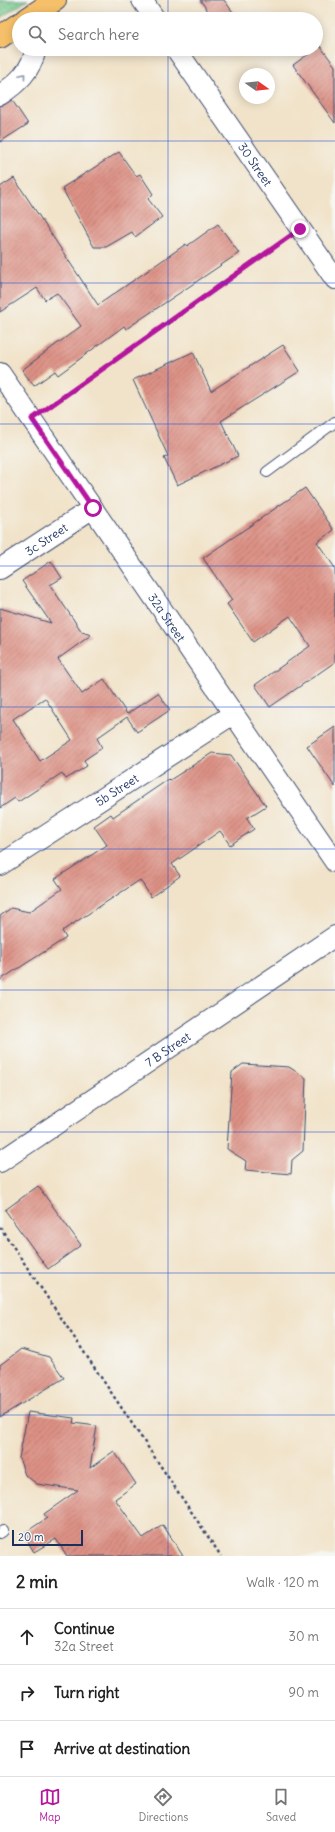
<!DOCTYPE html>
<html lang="en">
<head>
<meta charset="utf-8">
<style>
	:root { --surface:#fff; --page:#f6f6f6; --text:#222; --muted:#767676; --line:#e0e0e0; --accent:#b5179e }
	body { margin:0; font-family:Delius,sans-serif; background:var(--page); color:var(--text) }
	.compass { position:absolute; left:239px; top:68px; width:36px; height:36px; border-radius:50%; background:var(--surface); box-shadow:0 2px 10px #0003; rotate:104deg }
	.scale { position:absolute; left:12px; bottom:10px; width:71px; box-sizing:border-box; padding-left:4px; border:2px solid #1b2f5e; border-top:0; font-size:11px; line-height:14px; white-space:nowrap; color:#1b2f5e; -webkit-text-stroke:3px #f6f6f2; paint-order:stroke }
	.stop { position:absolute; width:12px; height:12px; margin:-9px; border:3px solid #b5179e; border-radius:50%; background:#fff }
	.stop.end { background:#b5179e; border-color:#fff; box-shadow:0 1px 4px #0008 }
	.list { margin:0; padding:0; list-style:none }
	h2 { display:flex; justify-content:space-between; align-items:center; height:52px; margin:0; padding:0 16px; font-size:17px }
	h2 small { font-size:13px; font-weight:400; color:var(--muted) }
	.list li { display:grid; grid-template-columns:26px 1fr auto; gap:12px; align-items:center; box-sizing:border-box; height:56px; padding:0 16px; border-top:1px solid var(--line) }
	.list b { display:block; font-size:15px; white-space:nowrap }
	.list p { margin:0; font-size:13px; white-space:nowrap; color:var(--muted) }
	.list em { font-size:13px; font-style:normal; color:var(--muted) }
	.icon { flex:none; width:22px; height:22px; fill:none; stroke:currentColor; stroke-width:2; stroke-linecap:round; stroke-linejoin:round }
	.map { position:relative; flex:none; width:335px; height:1556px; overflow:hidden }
	.search { position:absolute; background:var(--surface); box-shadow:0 2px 10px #0003; left:12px; right:12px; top:12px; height:44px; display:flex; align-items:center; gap:10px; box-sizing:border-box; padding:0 14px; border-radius:22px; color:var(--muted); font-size:15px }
	.sheet { height:220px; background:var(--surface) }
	nav { display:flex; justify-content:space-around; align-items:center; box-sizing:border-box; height:56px; border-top:1px solid var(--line); background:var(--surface); font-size:11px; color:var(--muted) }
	nav a { display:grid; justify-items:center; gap:2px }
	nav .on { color:var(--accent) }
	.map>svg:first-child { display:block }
</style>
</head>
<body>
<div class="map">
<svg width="335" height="1556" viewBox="0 0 335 1556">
	<defs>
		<pattern id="grass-dots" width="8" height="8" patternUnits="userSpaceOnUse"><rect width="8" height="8" fill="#76c88a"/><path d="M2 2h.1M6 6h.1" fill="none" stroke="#60a374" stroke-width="1.8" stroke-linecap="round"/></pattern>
		<pattern id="building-hatch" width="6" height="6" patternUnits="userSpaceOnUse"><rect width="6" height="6" fill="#dd9185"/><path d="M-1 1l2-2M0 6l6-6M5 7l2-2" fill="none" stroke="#b27770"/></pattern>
	</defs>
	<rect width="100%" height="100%" fill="#f6f6f2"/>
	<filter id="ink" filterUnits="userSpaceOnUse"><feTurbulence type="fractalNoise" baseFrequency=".025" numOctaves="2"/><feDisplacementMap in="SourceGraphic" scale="8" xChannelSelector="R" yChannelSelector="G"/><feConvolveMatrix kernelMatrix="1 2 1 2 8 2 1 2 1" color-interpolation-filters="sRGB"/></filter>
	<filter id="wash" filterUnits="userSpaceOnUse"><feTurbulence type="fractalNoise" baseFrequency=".012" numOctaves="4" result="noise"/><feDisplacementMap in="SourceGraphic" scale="16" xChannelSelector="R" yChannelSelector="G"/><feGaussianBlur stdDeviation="0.9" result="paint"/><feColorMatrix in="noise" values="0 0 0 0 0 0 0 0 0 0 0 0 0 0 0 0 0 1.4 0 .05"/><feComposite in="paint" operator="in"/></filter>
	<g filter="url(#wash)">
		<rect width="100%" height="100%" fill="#f1e3c9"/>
		<polygon fill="url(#grass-dots)" stroke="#487c74" points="0,0 28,0 0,18"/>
		<g id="blocks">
			<g fill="url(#building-hatch)" fill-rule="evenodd">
				<polygon points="200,0 224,0 238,19 214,19"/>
				<polygon points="320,46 335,66 335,123 293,65"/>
				<polygon points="12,100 28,124 0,142 0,106"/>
				<polygon points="119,152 136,176 140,174 153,194 148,199 162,217 135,237 132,232 106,247 94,247 62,188"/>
				<polygon points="14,178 98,305 186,244 187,246 218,224 239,253 126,329 124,326 58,375 55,371 34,386 22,370 81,326 57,293 45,300 37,288 0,312 0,187"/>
				<polygon points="283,345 300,371 221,421 238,456 177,485 164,458 168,456 133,380 193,352 211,391"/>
				<polygon points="305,488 334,530 317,542 335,568 335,662 270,707 255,685 310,646 290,616 253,642 227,604 232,600 203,558"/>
				<path d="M 51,561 L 62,578 L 50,585 L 82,632 L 91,635 L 58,659 L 82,694 L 104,679 L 127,714 L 158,693 L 170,710 L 137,732 L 127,717 L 97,738 L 102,748 L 84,760 L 87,766 L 66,779 L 62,773 L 18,802 L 15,798 L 0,808 L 0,608 L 51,623 L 22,581 ZM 45,698 L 72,740 L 40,761 L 13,719 Z"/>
				<polygon points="335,727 335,787 307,746"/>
				<polygon points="212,753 231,755 266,806 247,818 254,829 230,845 220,831 172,864 180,876 151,897 140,880 62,931 66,938 0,980 0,916 11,908 29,912 62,889 55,879 107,845 94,826 111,814 113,817 169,779 170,780"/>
				<polygon points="243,1064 289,1067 306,1078 303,1151 292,1160 291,1174 245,1170 246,1161 227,1149 232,1072"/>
				<polygon points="38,1186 81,1245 48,1269 5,1210"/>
				<polygon points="21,1349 49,1357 64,1378 0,1417 0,1365"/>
				<polygon points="28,1412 74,1418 73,1423 97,1426 90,1468 114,1451 136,1484 115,1499 143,1538 163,1525 183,1556 67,1556 56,1539 34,1552 23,1534 47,1518 44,1514 78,1490 37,1484 25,1475 19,1458"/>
			</g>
		</g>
	</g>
	<g filter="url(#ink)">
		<use href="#blocks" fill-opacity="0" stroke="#3b4a6e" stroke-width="1"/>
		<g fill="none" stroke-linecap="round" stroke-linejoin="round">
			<g stroke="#3b4a6e" stroke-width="12">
				<g id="lane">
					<polyline points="267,472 335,422"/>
					<polyline points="0,1533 3,1531"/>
				</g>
			</g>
			<g stroke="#3b4a6e" stroke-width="22">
				<g id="street">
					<polyline points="142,0 155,19"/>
					<path id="s1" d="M 176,49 L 335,279"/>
					<path d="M 0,95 C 18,83 31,71 36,49"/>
					<path id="s2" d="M 0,373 L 335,862"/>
					<path id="s3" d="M 0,569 L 93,508"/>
					<path id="s4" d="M 0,865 L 233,714"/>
					<path id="s5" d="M 0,1162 L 335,936"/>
				</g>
			</g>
			<g stroke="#3b4a6e" stroke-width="24">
				<g id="primary">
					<polyline points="27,19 55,0"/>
					<polyline points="0,37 19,24"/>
				</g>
			</g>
			<g stroke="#3b4a6e" stroke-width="2.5" stroke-dasharray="3 3" stroke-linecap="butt">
				<polyline points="50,406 283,241"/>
				<polyline points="0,1227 221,1556"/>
			</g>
			<use href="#lane" stroke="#fff" stroke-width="10"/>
			<use href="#street" stroke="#fff" stroke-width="20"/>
			<use href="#primary" stroke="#f6c06b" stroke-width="22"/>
		</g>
		<defs><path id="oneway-chevron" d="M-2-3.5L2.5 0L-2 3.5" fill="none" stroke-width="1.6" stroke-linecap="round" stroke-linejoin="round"/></defs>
		<use stroke="#8d97ae" href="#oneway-chevron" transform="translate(23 76) rotate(-50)"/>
	</g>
	<g fill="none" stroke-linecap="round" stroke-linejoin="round" filter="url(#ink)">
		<polyline stroke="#b5179e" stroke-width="5" points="93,508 32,419 300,229"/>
	</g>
	<path fill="none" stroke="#1d4ed8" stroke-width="1" stroke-opacity="0.55" d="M 168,0 L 168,19M 168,49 L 168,1556M 0,141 L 335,141M 0,283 L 335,283M 0,424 L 335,424M 0,566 L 335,566M 0,707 L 335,707M 0,849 L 335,849M 0,990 L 335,990M 0,1132 L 335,1132M 0,1273 L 335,1273M 0,1415 L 335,1415"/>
	<g text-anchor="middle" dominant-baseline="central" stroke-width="3" stroke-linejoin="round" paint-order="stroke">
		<g font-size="12" fill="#1b2f5e" stroke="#f6f6f2">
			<text stroke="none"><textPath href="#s1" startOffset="140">30 Street</textPath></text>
			<text stroke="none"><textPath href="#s3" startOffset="55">3c Street</textPath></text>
			<text stroke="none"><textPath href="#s2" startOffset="296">32a Street</textPath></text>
			<text stroke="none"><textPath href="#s4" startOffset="139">5b Street</textPath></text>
			<text stroke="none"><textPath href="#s5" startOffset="202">7 B Street</textPath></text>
		</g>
	</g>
</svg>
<svg class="compass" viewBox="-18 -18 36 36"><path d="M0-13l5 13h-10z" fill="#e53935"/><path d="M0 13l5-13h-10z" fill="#767676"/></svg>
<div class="scale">20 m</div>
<div class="stop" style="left:93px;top:508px"></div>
<div class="stop end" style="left:300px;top:229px"></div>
<div class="search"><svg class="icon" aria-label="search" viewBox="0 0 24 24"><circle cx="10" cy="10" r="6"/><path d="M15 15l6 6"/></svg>Search here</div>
</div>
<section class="sheet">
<h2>2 min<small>Walk · 120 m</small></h2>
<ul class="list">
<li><svg class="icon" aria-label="ahead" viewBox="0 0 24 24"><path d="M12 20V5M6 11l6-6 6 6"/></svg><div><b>Continue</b><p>32a Street</p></div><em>30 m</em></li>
<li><svg class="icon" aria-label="right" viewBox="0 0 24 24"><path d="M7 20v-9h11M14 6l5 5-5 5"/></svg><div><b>Turn right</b></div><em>90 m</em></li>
<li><svg class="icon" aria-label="arrive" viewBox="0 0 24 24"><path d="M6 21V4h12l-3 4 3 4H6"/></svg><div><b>Arrive at destination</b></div></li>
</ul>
</section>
<nav>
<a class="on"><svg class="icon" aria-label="map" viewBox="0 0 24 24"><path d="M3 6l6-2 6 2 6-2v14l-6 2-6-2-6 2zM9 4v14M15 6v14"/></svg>Map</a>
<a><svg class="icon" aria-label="directions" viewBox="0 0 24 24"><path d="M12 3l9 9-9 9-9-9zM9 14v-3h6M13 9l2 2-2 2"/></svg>Directions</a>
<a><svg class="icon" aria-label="saved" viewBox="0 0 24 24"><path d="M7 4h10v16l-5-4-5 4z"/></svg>Saved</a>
</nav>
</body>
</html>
